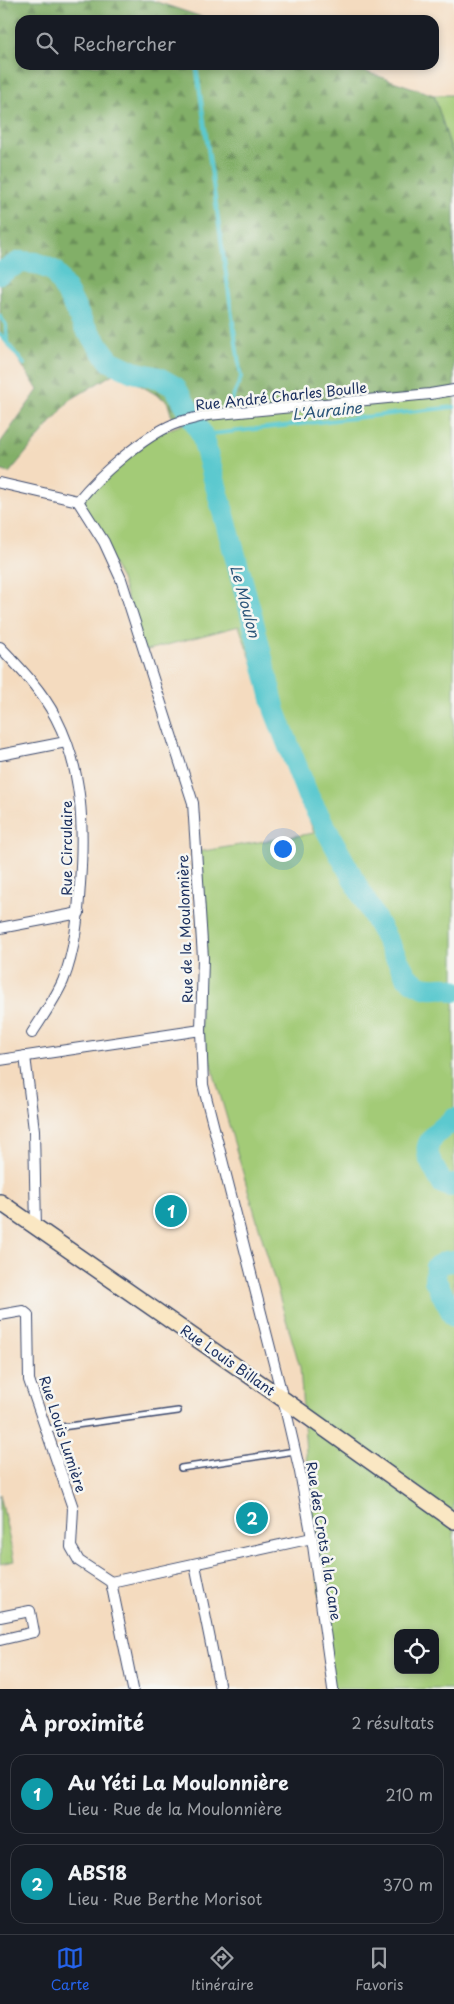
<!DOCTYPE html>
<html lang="fr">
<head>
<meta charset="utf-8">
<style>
	:root { --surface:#171b24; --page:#20242c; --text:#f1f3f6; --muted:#9ea1a6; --line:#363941; --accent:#2563eb }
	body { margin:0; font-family:"Playpen Sans",sans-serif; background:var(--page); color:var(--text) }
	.controls { position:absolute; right:15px; bottom:15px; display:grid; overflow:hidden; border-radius:10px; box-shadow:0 2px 8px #0003 }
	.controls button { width:45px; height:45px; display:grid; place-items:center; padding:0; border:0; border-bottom:1px solid var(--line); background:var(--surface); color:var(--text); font:25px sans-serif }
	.you { position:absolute; left:282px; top:848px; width:18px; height:18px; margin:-12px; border:4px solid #fff; border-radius:50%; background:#1a73e8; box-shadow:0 0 0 8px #1a73e833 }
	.badge { display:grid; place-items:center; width:32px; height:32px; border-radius:50%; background:var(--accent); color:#fff; font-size:16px; font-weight:700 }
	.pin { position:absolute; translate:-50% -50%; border:2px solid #fff; box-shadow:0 1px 5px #0006 }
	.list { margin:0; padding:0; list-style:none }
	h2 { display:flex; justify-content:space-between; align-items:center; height:65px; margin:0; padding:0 20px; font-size:21px }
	h2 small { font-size:16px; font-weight:400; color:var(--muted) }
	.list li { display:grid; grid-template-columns:32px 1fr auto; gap:15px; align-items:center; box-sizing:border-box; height:80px; margin:0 10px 10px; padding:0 10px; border:1px solid var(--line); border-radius:15px }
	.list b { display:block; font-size:19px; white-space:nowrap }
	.list p { margin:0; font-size:16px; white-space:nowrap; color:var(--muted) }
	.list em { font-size:16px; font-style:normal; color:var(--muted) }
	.icon { flex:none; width:28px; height:28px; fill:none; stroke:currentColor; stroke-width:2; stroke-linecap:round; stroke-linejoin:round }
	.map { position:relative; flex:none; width:454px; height:1689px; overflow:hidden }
	.search { position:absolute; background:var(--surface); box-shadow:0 2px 8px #0003; left:15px; right:15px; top:15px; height:55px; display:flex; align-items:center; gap:12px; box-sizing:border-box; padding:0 18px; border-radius:15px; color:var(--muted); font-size:19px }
	.sheet { height:245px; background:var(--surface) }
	nav { display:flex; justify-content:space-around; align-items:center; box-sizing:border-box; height:70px; border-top:1px solid var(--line); background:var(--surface); font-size:14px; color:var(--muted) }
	nav a { display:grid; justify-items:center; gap:2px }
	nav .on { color:var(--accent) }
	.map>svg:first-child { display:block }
</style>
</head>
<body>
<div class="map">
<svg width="454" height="1689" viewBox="0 0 454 1689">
	<defs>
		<pattern id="forest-firs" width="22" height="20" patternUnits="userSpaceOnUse" patternTransform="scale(1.25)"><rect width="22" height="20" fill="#82af68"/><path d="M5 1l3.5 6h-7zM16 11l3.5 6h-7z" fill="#6a8f59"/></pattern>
	</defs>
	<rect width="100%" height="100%" fill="#f6f6f2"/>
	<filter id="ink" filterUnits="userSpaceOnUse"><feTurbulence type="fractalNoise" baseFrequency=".02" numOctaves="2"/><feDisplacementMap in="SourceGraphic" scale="10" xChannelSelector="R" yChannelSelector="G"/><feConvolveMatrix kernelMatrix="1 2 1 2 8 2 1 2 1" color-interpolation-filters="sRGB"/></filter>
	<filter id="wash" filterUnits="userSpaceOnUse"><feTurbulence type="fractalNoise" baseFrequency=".0096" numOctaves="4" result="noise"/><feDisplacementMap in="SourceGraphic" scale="20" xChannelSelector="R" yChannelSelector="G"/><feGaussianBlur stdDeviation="1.12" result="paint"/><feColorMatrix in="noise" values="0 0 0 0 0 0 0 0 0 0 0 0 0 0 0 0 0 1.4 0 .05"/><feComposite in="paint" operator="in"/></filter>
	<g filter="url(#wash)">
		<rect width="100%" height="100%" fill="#f4dbbf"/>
		<g fill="#a3cb77" stroke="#5f7d6a" fill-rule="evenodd">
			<polygon points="434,95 454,95 454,158"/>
			<path d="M 454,390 L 454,1689 L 333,1689 L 312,1538 L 300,1367 L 201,1030 L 197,852 L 314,833 L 239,626 L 144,651 L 121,579 L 78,501 L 154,435 L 208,415 ZM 398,1633 L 435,1633 L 435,1670 L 398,1670 Z"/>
			<polygon points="0,1494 14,1561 0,1564"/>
		</g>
		<polygon fill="url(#forest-firs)" stroke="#4e6f63" points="0,0 151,0 211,20 20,20 20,65 346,65 434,95 454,158 454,390 300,407 174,424 167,401 138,384 113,374 70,400 9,473 0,470 0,443 38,390 7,342 0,337"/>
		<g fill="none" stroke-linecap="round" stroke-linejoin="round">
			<g stroke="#5cc9cf" stroke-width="4">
				<polyline points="196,65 241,378 232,399"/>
				<polyline points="0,316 6,325 7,342"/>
				<polyline points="0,334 24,364"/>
				<polyline points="202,435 454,407"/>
			</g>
			<g stroke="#5cc9cf" stroke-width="22">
				<path d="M 0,273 L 20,262 L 36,263 L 54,271 L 68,294 L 84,326 L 110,361 L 133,372 L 159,378 L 175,387 L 188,409 L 202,435 L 250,610 L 275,711 L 308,796 L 407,977 C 414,983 421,988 430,988 C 440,989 445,985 454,991"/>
				<path d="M 454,1119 C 421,1145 421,1146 442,1183 L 450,1186 L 454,1185"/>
				<polyline points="454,1261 445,1262 436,1267 435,1280 454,1316"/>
			</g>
		</g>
	</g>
	<g filter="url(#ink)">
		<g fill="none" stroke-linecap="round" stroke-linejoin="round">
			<g stroke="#3c496d" stroke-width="8">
				<g id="lane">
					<polyline points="47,1429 178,1411"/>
					<polyline points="181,1468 295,1451"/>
				</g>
			</g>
			<g stroke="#3c496d" stroke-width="12">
				<g id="street">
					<polyline points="0,483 78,501"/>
					<polyline points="78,501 104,542 121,579 193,803 203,958 201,1030 203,1085 283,1399 300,1472 312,1538 333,1689"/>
					<path d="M 78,501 C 99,475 143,437 174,424 C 185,420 197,418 208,415 L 430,394 L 454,390"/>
					<path d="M 0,647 C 21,669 42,691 56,718 C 83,770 84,827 80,884 C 78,917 75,951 63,981 C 55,999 43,1016 32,1033"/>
					<polyline points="0,755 66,742"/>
					<polyline points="0,928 79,913"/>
					<polyline points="25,1056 34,1130 36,1228"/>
					<polyline points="0,1060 201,1030"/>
					<polyline points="0,1315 23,1311 28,1315 29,1380 73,1508 71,1547 79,1561 111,1582 133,1689"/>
					<polyline points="195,1565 220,1689"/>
					<polyline points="111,1582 312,1538"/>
					<polyline points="0,1617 30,1611 34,1632 0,1640"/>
				</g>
			</g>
			<g stroke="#3c496d" stroke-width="18">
				<polyline id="secondary" points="0,1202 283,1399 454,1521"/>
			</g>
			<use href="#lane" stroke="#fff" stroke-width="5"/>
			<use href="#street" stroke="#fff" stroke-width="10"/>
			<use href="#secondary" stroke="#fae7c3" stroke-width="15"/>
		</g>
	</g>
	<g text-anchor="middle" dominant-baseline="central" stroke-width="5" stroke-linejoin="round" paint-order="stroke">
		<g font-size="14" fill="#1b2f5e" stroke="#f6f6f2">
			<text transform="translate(281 396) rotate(-6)">Rue André Charles Boulle</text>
			<text transform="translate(66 848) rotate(-90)">Rue Circulaire</text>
			<text transform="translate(185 929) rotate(-92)">Rue de la Moulonnière</text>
			<text transform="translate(228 1360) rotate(35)">Rue Louis Billant</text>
			<text transform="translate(63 1434) rotate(72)">Rue Louis Lumière</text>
			<text transform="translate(324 1541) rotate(81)">Rue des Crots à la Cane</text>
		</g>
		<g font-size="15" font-style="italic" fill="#2b567a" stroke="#f6f6f2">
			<text transform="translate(327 410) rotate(-6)">L'Auraine</text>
			<text transform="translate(246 601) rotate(75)">Le Moulon</text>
		</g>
	</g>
</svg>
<div class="controls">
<button><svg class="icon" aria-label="locate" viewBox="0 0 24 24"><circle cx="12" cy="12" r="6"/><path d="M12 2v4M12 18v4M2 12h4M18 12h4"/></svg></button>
</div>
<div class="you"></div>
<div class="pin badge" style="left:171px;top:1211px;background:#0f9aa8">1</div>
<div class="pin badge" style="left:252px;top:1518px;background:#0f9aa8">2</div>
<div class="search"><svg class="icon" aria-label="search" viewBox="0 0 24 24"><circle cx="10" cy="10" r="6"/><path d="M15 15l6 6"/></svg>Rechercher</div>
</div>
<section class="sheet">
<h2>À proximité<small>2 résultats</small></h2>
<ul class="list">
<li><span class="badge" style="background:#0f9aa8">1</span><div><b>Au Yéti La Moulonnière</b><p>Lieu · Rue de la Moulonnière</p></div><em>210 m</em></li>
<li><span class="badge" style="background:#0f9aa8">2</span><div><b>ABS18</b><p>Lieu · Rue Berthe Morisot</p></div><em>370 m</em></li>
</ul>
</section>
<nav>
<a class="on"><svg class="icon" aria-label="map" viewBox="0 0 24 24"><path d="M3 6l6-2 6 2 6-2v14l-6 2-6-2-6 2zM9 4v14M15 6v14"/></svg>Carte</a>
<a><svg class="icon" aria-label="directions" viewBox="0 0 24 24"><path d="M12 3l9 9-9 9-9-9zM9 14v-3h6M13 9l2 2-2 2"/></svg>Itinéraire</a>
<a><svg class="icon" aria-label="saved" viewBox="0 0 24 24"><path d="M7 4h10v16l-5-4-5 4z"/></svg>Favoris</a>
</nav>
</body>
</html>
